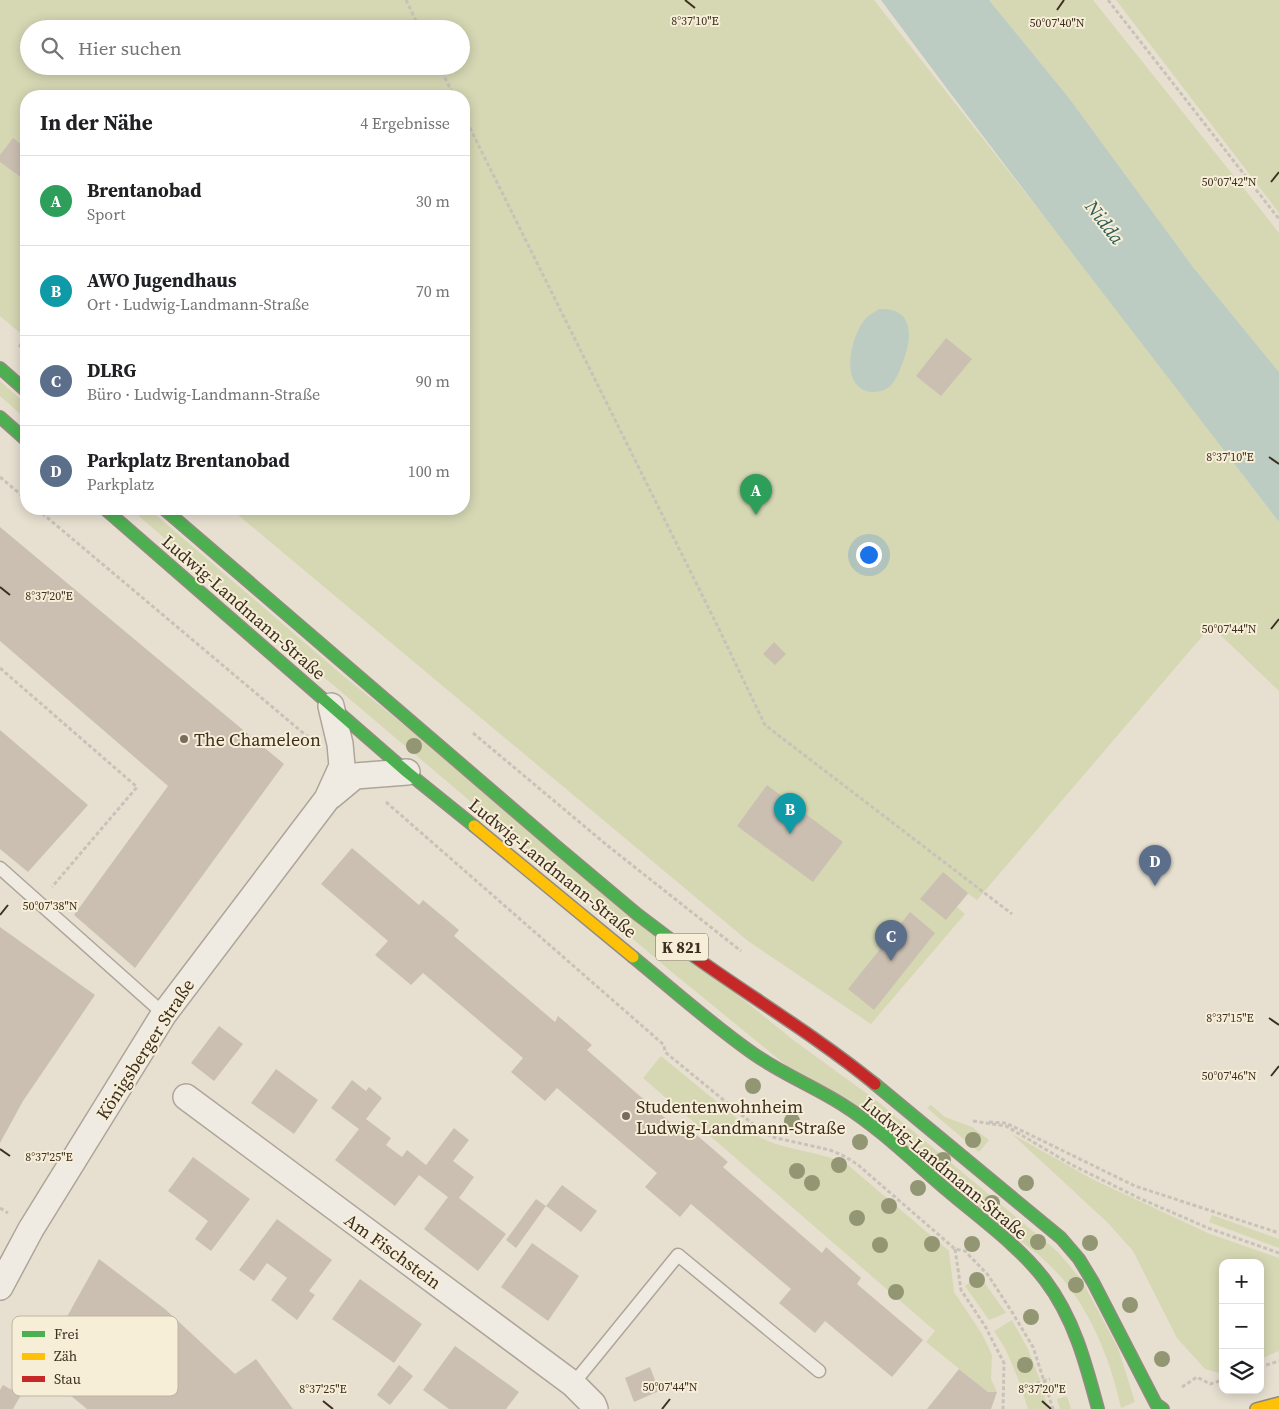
<!DOCTYPE html>
<html lang="de">
<head>
<meta charset="utf-8">
<style>
	:root { --surface:#fff; --page:#f2f2f2; --text:#202124; --muted:#757577; --line:#e0e0e0; --accent:#7c3aed }
	body { margin:0; font-family:"Source Serif 4",serif; background:var(--page); color:var(--text) }
	.controls { position:absolute; right:15px; bottom:15px; display:grid; overflow:hidden; border-radius:10px; box-shadow:0 2px 12px #0003 }
	.controls button { width:45px; height:45px; display:grid; place-items:center; padding:0; border:0; border-bottom:1px solid var(--line); background:var(--surface); color:var(--text); font:25px sans-serif }
	.you { position:absolute; left:868px; top:554px; width:18px; height:18px; margin:-12px; border:4px solid #fff; border-radius:50%; background:#1a73e8; box-shadow:0 0 0 8px #1a73e833 }
	.badge { display:grid; place-items:center; width:32px; height:32px; border-radius:50%; background:var(--accent); color:#fff; font-size:16px; font-weight:700 }
	.pin { position:absolute; translate:-50% -41px; filter:drop-shadow(0 1px 2px #0008) }
	.pin::after { content:''; position:absolute; top:26px; width:18px; height:15px; background:inherit; clip-path:polygon(0 0,100% 0,50% 100%) }
	.list { margin:0; padding:0; list-style:none }
	h2 { display:flex; justify-content:space-between; align-items:center; height:65px; margin:0; padding:0 20px; font-size:21px }
	h2 small { font-size:16px; font-weight:400; color:var(--muted) }
	.list li { display:grid; grid-template-columns:32px 1fr auto; gap:15px; align-items:center; box-sizing:border-box; height:90px; padding:0 20px; border-top:1px solid var(--line) }
	.list b { display:block; font-size:19px; white-space:nowrap }
	.list p { margin:0; font-size:16px; white-space:nowrap; color:var(--muted) }
	.list em { font-size:16px; font-style:normal; color:var(--muted) }
	.icon { flex:none; width:28px; height:28px; fill:none; stroke:currentColor; stroke-width:2; stroke-linecap:round; stroke-linejoin:round }
	.map { position:relative; flex:none; width:1279px; height:1409px; overflow:hidden }
	.search { position:absolute; background:var(--surface); box-shadow:0 2px 12px #0003; left:20px; top:20px; width:450px; height:55px; display:flex; align-items:center; gap:12px; box-sizing:border-box; padding:0 18px; border-radius:28px; color:var(--muted); font-size:19px }
	.panel { position:absolute; background:var(--surface); box-shadow:0 2px 12px #0003; left:20px; top:90px; width:450px; height:425px; border-radius:20px }
	.map>svg:first-child { display:block }
</style>
</head>
<body>
<div class="map">
<svg width="1279" height="1409" viewBox="0 0 1279 1409">
	<rect width="100%" height="100%" fill="#e7e0d1"/>
	<g fill="#d6d7b3" fill-rule="evenodd">
		<path d="M 0,0 L 874,0 L 1083,266 L 1279,522 L 1279,691 L 1211,626 L 977,900 L 968,894 L 957,907 L 965,914 L 871,1024 L 748,941 L 231,509 L 464,509 L 464,96 L 26,96 L 26,338 L 0,316 ZM 29,29 L 461,29 L 461,66 L 29,66 Z"/>
		<polygon points="989,0 1093,0 1265,215 1279,233 1279,372 1193,267 1069,98"/>
		<polygon points="1116,0 1279,0 1279,213"/>
		<polygon points="0,381 26,404 26,419 0,396"/>
		<path d="M 131,509 L 149,509 L 341,674 L 792,1039 L 877,1101 L 1058,1252 L 1081,1279 L 1118,1348 L 1135,1402 L 1121,1408 C 1111,1361 1092,1314 1061,1277 C 1054,1269 1046,1262 1039,1255 L 803,1079 L 673,973 L 313,668 Z"/>
		<path d="M 661,1056 L 761,1138 C 789,1151 820,1151 848,1165 L 949,1251 L 954,1292 L 982,1334 L 992,1355 L 991,1379 L 997,1392 L 988,1392 L 926,1342 L 935,1331 L 643,1078 Z"/>
		<polygon points="931,1105 945,1117 972,1127 989,1140 979,1152 927,1108"/>
		<polygon points="1012,1134 1092,1179 1210,1234 1279,1258 1279,1351 1260,1359 1260,1263 1223,1263 1223,1374 1205,1369 1177,1338 1133,1251 1108,1223"/>
		<polygon points="1212,1215 1279,1239 1279,1248 1209,1222"/>
		<polygon points="979,1275 1006,1313 989,1320 965,1286"/>
		<polygon points="1012,1320 1028,1349 1040,1380 1021,1386 1006,1350 994,1331"/>
		<polygon points="1042,1384 1048,1409 1028,1409 1022,1390"/>
		<polygon points="1067,1396 1071,1409 1060,1409 1057,1399"/>
	</g>
	<g fill="#bcccc2">
		<path d="M 881,0 L 989,0 L 1069,98 L 1193,267 L 1279,372 L 1279,522 C 1146,348 1011,176 881,0 Z"/>
		<path d="M 879,309 C 917,307 912,342 901,367 C 899,373 894,383 889,387 C 885,391 877,392 871,392 C 838,387 851,335 866,318 C 869,315 875,312 879,309 Z"/>
	</g>
	<g fill="#cbbfb2">
		<polygon points="13,138 26,148 26,181 0,162 0,155"/>
		<polygon points="946,338 972,359 941,396 916,376"/>
		<polygon points="0,527 284,764 135,968 74,915 168,786 0,641"/>
		<polygon points="774,642 786,654 775,665 763,654"/>
		<polygon points="0,730 88,805 28,872 0,849"/>
		<polygon points="767,785 843,842 813,882 737,826"/>
		<polygon points="352,848 419,905 423,900 459,930 454,936 555,1022 558,1016 592,1045 587,1050 687,1137 692,1131 728,1162 723,1167 822,1253 826,1247 861,1278 857,1284 923,1340 892,1377 825,1321 815,1333 779,1303 791,1289 691,1204 680,1217 645,1187 657,1173 557,1088 545,1101 511,1072 523,1058 423,973 411,985 375,955 388,941 321,884"/>
		<polygon points="943,872 968,893 946,920 920,899"/>
		<polygon points="910,912 935,933 874,1010 848,989"/>
		<polygon points="0,927 95,995 23,1101 0,1143"/>
		<polygon points="219,1026 243,1044 214,1081 191,1063"/>
		<polygon points="276,1069 318,1100 294,1134 251,1103"/>
		<polygon points="352,1080 366,1091 369,1087 382,1098 366,1119 391,1138 386,1145 402,1157 407,1150 426,1165 454,1128 469,1140 453,1161 474,1177 459,1198 506,1234 478,1271 424,1229 448,1197 419,1175 395,1206 335,1160 359,1129 331,1108"/>
		<polygon points="193,1157 250,1199 211,1251 195,1239 208,1221 168,1191"/>
		<polygon points="562,1185 597,1211 581,1232 546,1206"/>
		<polygon points="536,1199 546,1206 516,1248 506,1240"/>
		<polygon points="277,1219 332,1260 309,1291 315,1295 297,1320 271,1300 287,1278 267,1263 254,1281 239,1270"/>
		<polygon points="532,1243 579,1276 548,1321 501,1287"/>
		<polygon points="99,1259 165,1309 235,1374 256,1359 293,1409 87,1409 38,1369"/>
		<polygon points="360,1279 422,1324 394,1363 332,1319"/>
		<polygon points="455,1346 519,1392 506,1409 449,1409 423,1390"/>
		<polygon points="399,1365 413,1376 390,1405 377,1395"/>
		<polygon points="650,1367 659,1391 634,1402 625,1378"/>
		<polygon points="959,1369 988,1392 997,1392 991,1409 927,1409"/>
		<polygon points="3,1385 21,1395 13,1409 0,1409 0,1390"/>
	</g>
	<g fill="none" stroke-linecap="round" stroke-linejoin="round">
		<g stroke="#ada599" stroke-width="15">
			<g id="lane">
				<polyline points="0,868 164,1014"/>
				<polyline points="573,1384 678,1255 819,1371"/>
			</g>
		</g>
		<g stroke="#ada599" stroke-width="28">
			<g id="street">
				<polyline points="331,796 355,776 407,772"/>
				<polyline points="186,1097 573,1384 593,1404 595,1409"/>
				<polyline points="0,1287 31,1229 164,1014 327,799 342,766 340,744 331,706"/>
			</g>
		</g>
		<g stroke="#928b80" stroke-width="14">
			<g id="fast">
				<polyline points="0,368 26,391"/>
				<polyline points="0,417 26,440"/>
				<polyline points="105,509 407,772 474,826"/>
				<polyline points="164,509 556,846 637,914 670,939"/>
				<path d="M 633,957 C 672,989 710,1023 751,1052 C 780,1073 813,1086 843,1105 C 881,1129 914,1162 948,1191 C 981,1219 1019,1246 1045,1280 C 1074,1318 1086,1364 1098,1409"/>
				<polyline points="875,1084 1061,1238 1079,1259 1093,1282 1156,1404 1163,1409"/>
			</g>
		</g>
		<g stroke="#928b80" stroke-width="14">
			<g id="slow">
				<polyline points="474,826 633,957"/>
				<polyline points="1256,1409 1279,1403"/>
			</g>
		</g>
		<g stroke="#928b80" stroke-width="14">
			<path id="jam" d="M 670,939 C 737,989 810,1031 875,1084"/>
		</g>
		<g stroke="#c8c2b9" stroke-width="3" stroke-dasharray="4 2.5" stroke-linecap="butt">
			<polyline points="406,0 420,29"/>
			<polyline points="1108,0 1279,219"/>
			<polyline points="439,66 454,96"/>
			<polyline points="464,116 718,627 765,725 1012,914"/>
			<polyline points="19,347 26,337"/>
			<polyline points="0,477 26,499"/>
			<polyline points="37,509 308,737"/>
			<polyline points="0,668 137,787 52,887"/>
			<polyline points="473,733 608,846 741,951"/>
			<polyline points="386,802 664,1045 665,1052 759,1129 772,1137 830,1150 842,1155 857,1164 955,1249 965,1251 988,1275 1012,1312 1033,1347 1053,1409"/>
			<polyline points="973,1121 1006,1126 1072,1165 1139,1198 1208,1228 1279,1253"/>
			<polyline points="989,1122 1006,1123 1135,1186 1279,1233"/>
			<polyline points="0,1208 8,1213"/>
			<polyline points="955,1249 961,1290 985,1326 1004,1363 1003,1409"/>
			<polyline points="1260,1367 1279,1361"/>
			<polyline points="1182,1387 1197,1377 1210,1384 1223,1380"/>
			<polyline points="1018,1389 1050,1379"/>
		</g>
		<use href="#lane" stroke="#efebe3" stroke-width="12"/>
		<use href="#street" stroke="#efebe3" stroke-width="25"/>
		<use href="#fast" stroke="#4caf50" stroke-width="11"/>
		<use href="#slow" stroke="#ffc107" stroke-width="11"/>
		<use href="#jam" stroke="#c62828" stroke-width="11"/>
	</g>
	<g fill="#929673">
		<circle cx="414" cy="746" r="8"/>
		<circle cx="753" cy="1086" r="8"/>
		<circle cx="792" cy="1121" r="8"/>
		<circle cx="973" cy="1140" r="8"/>
		<circle cx="860" cy="1142" r="8"/>
		<circle cx="943" cy="1160" r="8"/>
		<circle cx="839" cy="1165" r="8"/>
		<circle cx="797" cy="1171" r="8"/>
		<circle cx="812" cy="1183" r="8"/>
		<circle cx="1026" cy="1183" r="8"/>
		<circle cx="918" cy="1188" r="8"/>
		<circle cx="992" cy="1203" r="8"/>
		<circle cx="889" cy="1206" r="8"/>
		<circle cx="857" cy="1218" r="8"/>
		<circle cx="1038" cy="1242" r="8"/>
		<circle cx="1090" cy="1243" r="8"/>
		<circle cx="932" cy="1244" r="8"/>
		<circle cx="972" cy="1244" r="8"/>
		<circle cx="880" cy="1245" r="8"/>
		<circle cx="977" cy="1280" r="8"/>
		<circle cx="1076" cy="1285" r="8"/>
		<circle cx="896" cy="1292" r="8"/>
		<circle cx="1130" cy="1305" r="8"/>
		<circle cx="1031" cy="1317" r="8"/>
		<circle cx="1162" cy="1359" r="8"/>
		<circle cx="1025" cy="1365" r="8"/>
	</g>
	<path fill="none" stroke="#3d2e20" stroke-width="2" d="M 685,0 L 695,8M 1057,10 L 1064,0M 1271,182 L 1279,172M 1269,457 L 1279,464M 0,587 L 10,595M 1271,629 L 1279,619M 0,915 L 8,905M 1269,1018 L 1279,1025M 1271,1076 L 1279,1066M 0,1149 L 10,1156M 323,1401 L 333,1409M 1042,1401 L 1051,1409M 662,1409 L 670,1399"/>
	<g fill="#786c5e" stroke="#f7eed8" stroke-width="2">
		<circle cx="184" cy="739" r="5"/>
		<circle cx="626" cy="1116" r="5"/>
	</g>
	<g text-anchor="middle" dominant-baseline="central" stroke-width="4" stroke-linejoin="round" paint-order="stroke">
		<rect fill="#f7eed8" stroke="#756857" stroke-width="1" x="656" y="933.5" width="52" height="27" rx="4"/>
		<g font-size="16" font-weight="bold" fill="#3d2e20">
			<text x="682" y="947">K 821</text>
		</g>
		<g font-size="18" fill="#3d2e20" stroke="#f7eed8">
			<text transform="translate(244 607) rotate(41)">Ludwig-Landmann-Straße</text>
			<text transform="translate(553 868) rotate(39)">Ludwig-Landmann-Straße</text>
			<text transform="translate(145 1049) rotate(-57)">Königsberger Straße</text>
			<text transform="translate(945 1168) rotate(40)">Ludwig-Landmann-Straße</text>
			<text transform="translate(393 1251) rotate(36)">Am Fischstein</text>
		</g>
		<g font-size="18" fill="#3d2e20" stroke="#f7eed8" text-anchor="start">
			<text x="194" y="739">The Chameleon</text>
			<text x="636" y="1106">Studentenwohnheim<tspan x="636" dy="21">Ludwig-Landmann-Straße</tspan></text>
		</g>
		<g font-size="19" font-style="italic" fill="#2f5d5a" stroke="#f7eed8">
			<text transform="translate(1105 222) rotate(52)">Nidda</text>
		</g>
	</g>
	<rect x="12" y="1316" width="166" height="80" rx="8" fill="#f7eed8" stroke="#bfb4a1" stroke-width="1"/>
	<rect x="22" y="1331" width="23" height="6" fill="#4caf50"/>
	<rect x="22" y="1353" width="23" height="7" fill="#ffc107"/>
	<rect x="22" y="1376" width="23" height="6" fill="#c62828"/>
	<g font-size="14" fill="#3d2e20">
		<text x="54" y="1339">Frei</text>
		<text x="54" y="1361">Zäh</text>
		<text x="54" y="1384">Stau</text>
	</g>
	<g font-size="12" text-anchor="middle" fill="#3d2e20" stroke="#f7eed8" stroke-width="4" stroke-linejoin="round" paint-order="stroke">
		<text x="695" y="25">8°37'10"E</text>
		<text x="1057" y="27">50°07'40"N</text>
		<text x="1229" y="186">50°07'42"N</text>
		<text x="1230" y="461">8°37'10"E</text>
		<text x="49" y="600">8°37'20"E</text>
		<text x="1229" y="633">50°07'44"N</text>
		<text x="50" y="910">50°07'38"N</text>
		<text x="1230" y="1022">8°37'15"E</text>
		<text x="1229" y="1080">50°07'46"N</text>
		<text x="49" y="1161">8°37'25"E</text>
		<text x="670" y="1391">50°07'44"N</text>
		<text x="323" y="1393">8°37'25"E</text>
		<text x="1042" y="1393">8°37'20"E</text>
	</g>
</svg>
<div class="controls">
<button>+</button>
<button>−</button>
<button><svg class="icon" aria-label="layers" viewBox="0 0 24 24"><path d="M12 4l9 5-9 5-9-5zM3 14l9 5 9-5"/></svg></button>
</div>
<div class="you"></div>
<div class="pin badge" style="left:756px;top:515px;background:#2e9e5b">A</div>
<div class="pin badge" style="left:790px;top:834px;background:#0f9aa8">B</div>
<div class="pin badge" style="left:891px;top:961px;background:#5c6f8a">C</div>
<div class="pin badge" style="left:1155px;top:886px;background:#5c6f8a">D</div>
<div class="search"><svg class="icon" aria-label="search" viewBox="0 0 24 24"><circle cx="10" cy="10" r="6"/><path d="M15 15l6 6"/></svg>Hier suchen</div>
<section class="panel">
<h2>In der Nähe<small>4 Ergebnisse</small></h2>
<ul class="list">
<li><span class="badge" style="background:#2e9e5b">A</span><div><b>Brentanobad</b><p>Sport</p></div><em>30 m</em></li>
<li><span class="badge" style="background:#0f9aa8">B</span><div><b>AWO Jugendhaus</b><p>Ort · Ludwig-Landmann-Straße</p></div><em>70 m</em></li>
<li><span class="badge" style="background:#5c6f8a">C</span><div><b>DLRG</b><p>Büro · Ludwig-Landmann-Straße</p></div><em>90 m</em></li>
<li><span class="badge" style="background:#5c6f8a">D</span><div><b>Parkplatz Brentanobad</b><p>Parkplatz</p></div><em>100 m</em></li>
</ul>
</section>
</div>
</body>
</html>
